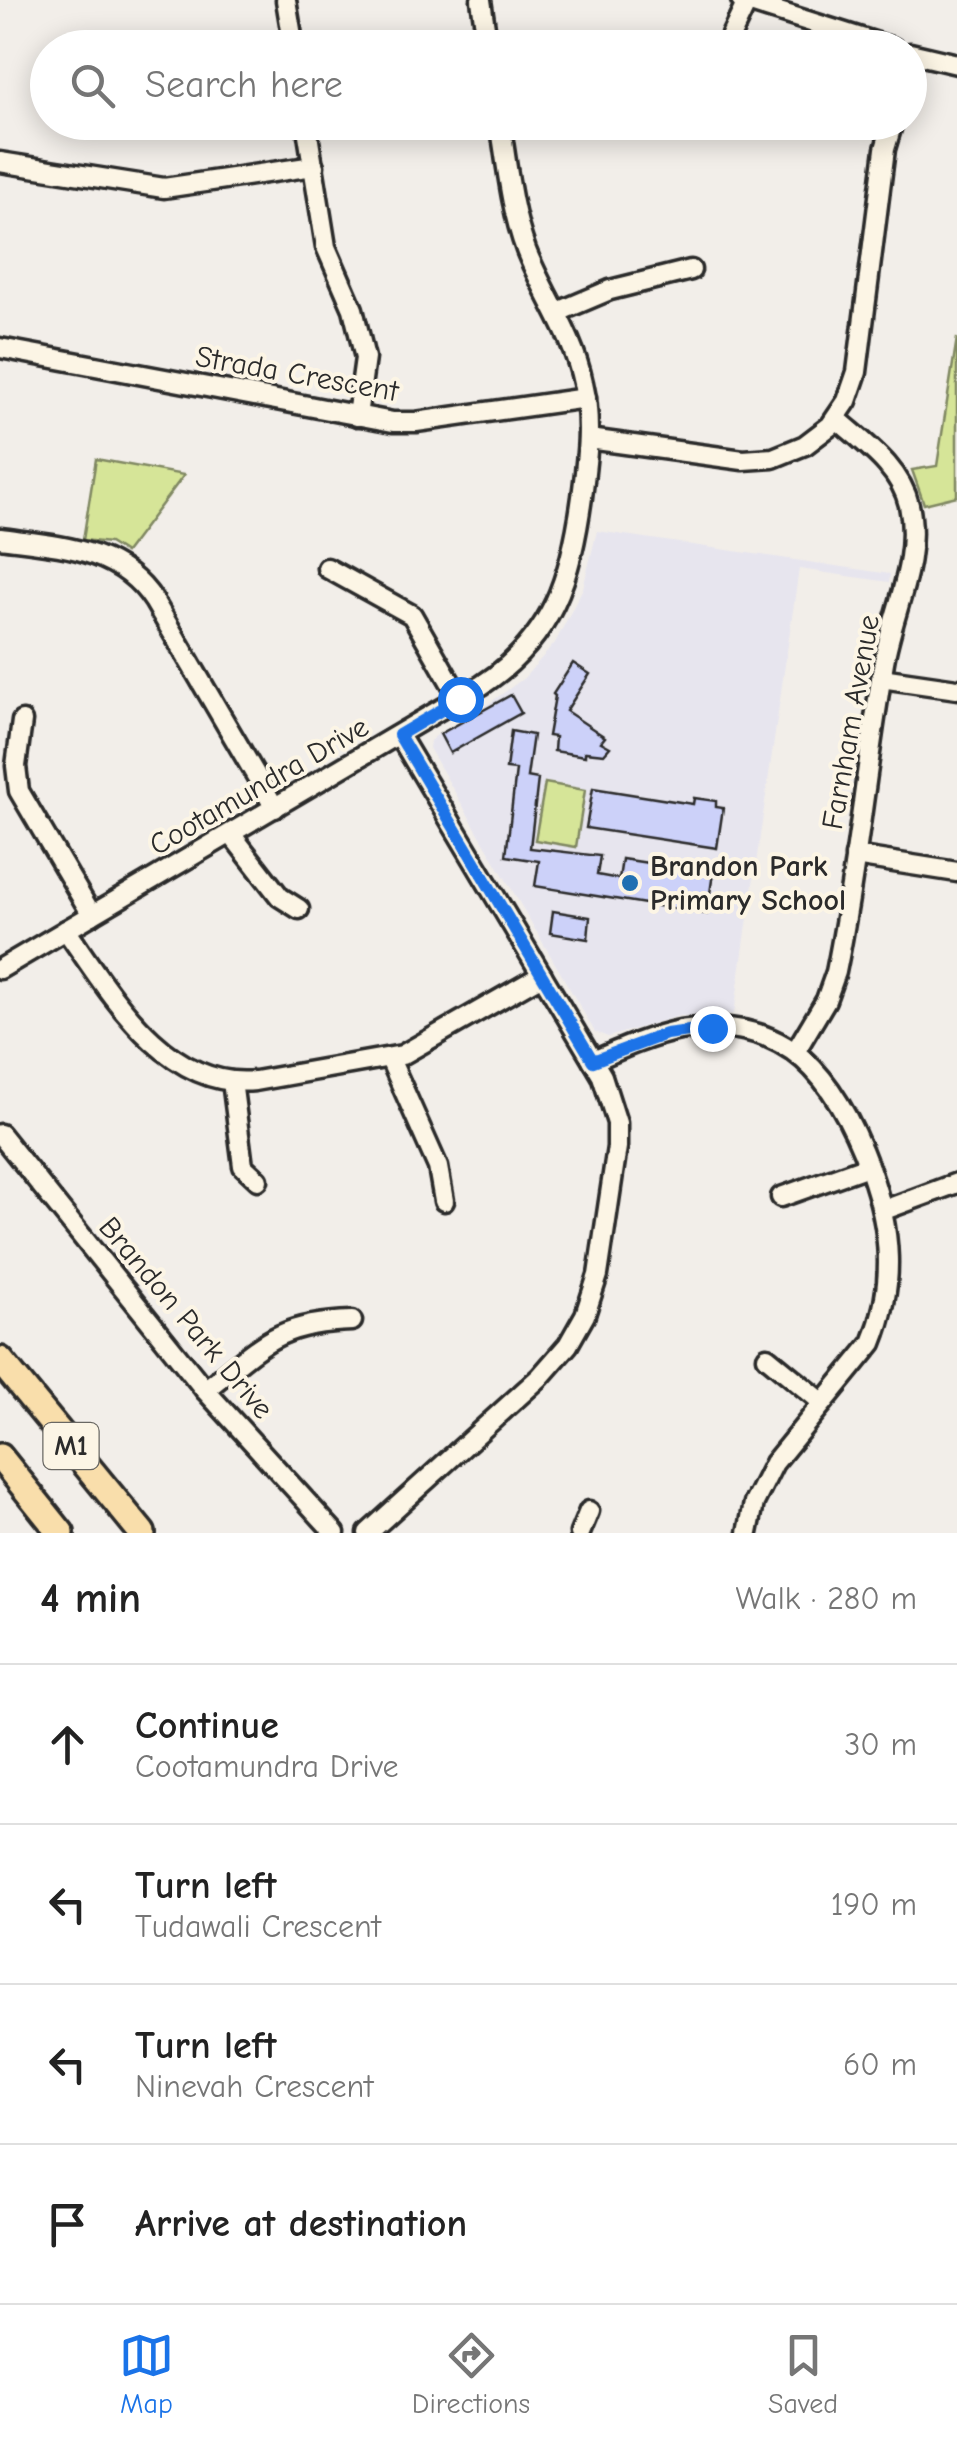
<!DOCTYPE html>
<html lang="en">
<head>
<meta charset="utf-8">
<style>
	:root { --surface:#fff; --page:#f2f2f2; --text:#222; --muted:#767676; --line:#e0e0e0; --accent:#1a73e8 }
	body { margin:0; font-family:"Comic Neue",sans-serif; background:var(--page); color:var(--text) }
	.stop { position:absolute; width:30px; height:30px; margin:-22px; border:8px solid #1a73e8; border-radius:50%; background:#fff }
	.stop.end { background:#1a73e8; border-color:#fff; box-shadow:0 2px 10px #0008 }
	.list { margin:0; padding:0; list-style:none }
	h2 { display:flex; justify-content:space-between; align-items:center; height:130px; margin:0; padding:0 40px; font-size:42px }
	h2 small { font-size:32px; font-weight:400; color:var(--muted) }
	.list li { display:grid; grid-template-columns:65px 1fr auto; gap:30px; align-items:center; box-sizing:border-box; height:160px; padding:0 40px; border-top:2px solid var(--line) }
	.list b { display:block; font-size:38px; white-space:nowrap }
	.list p { margin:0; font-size:32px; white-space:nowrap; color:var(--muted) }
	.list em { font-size:32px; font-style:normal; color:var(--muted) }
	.icon { flex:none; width:55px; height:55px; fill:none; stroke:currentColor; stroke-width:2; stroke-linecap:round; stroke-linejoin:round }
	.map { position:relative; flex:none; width:957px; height:1533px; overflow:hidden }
	.search { position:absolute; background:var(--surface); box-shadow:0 5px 25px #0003; left:30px; right:30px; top:30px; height:110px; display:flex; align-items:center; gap:25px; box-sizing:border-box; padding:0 35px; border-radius:55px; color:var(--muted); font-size:38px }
	.sheet { height:770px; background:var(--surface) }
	nav { display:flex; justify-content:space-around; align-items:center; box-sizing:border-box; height:140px; border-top:2px solid var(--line); background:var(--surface); font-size:28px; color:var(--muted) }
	nav a { display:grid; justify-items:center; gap:5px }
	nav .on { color:var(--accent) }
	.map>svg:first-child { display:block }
</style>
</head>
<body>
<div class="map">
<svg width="957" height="1533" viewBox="0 0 957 1533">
	<rect width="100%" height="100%" fill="#f2eee9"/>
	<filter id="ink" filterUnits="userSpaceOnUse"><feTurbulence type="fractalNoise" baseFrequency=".01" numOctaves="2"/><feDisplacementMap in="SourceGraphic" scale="20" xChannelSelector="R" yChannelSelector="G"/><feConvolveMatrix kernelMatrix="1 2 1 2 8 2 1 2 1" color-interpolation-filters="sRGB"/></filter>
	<g filter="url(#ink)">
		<polygon fill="#e7e5ee" points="597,531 890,574 889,582 799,569 734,1014 679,1016 608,1037 595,1032 429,748 430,741 438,734 484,707 524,678 555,643 583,588"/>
		<g fill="#d6e598" stroke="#808862" stroke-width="2.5">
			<polygon points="957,338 957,496 924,504 912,470 937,466"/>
			<polygon points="96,459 184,475 125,553 109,543 83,540"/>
			<polygon points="545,783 585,790 576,847 535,840"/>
		</g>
		<g fill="#ccd1f9" stroke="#2b2b2b" stroke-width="2.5">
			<polygon points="573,663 590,674 566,711 605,737 601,742 610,747 604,754 585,752 585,756 554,751 555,737 548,736 555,696 553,694"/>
			<polygon points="511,695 521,713 450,753 440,734"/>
			<polygon points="511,731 533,735 527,777 538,779 530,848 600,856 597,875 619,879 622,859 713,873 707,914 535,886 539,861 506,856 516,770 506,769"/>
			<polygon points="593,788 693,804 694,798 716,801 716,807 723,808 717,848 586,828"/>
			<polygon points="553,911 590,917 588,939 550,933"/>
		</g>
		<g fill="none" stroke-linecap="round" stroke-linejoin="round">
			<g stroke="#2b2b2b" stroke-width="25">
				<g id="minor">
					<polyline points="286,0 294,48"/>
					<polyline points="481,0 488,48"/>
					<polyline points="741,0 893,48"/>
					<polyline points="725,48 747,2"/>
					<polyline points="910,53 957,64"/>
					<polyline points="306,122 326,247 353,309 365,358 357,416"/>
					<polyline points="0,162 164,188 314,166"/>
					<polyline points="558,312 610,290 691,270"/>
					<polyline points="0,348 393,422 416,422 586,398"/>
					<polyline points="589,439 743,460 773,458 805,445 830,426 847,401 857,372 885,149 893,122"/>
					<path d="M 0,538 C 58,546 119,547 154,601 L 275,808"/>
					<polyline points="327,568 412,615 460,699"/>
					<polyline points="881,678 957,689"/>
					<polyline points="22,721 16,766 19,791 92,915"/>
					<polyline points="231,834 280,897 299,909"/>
					<polyline points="855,856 957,872"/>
					<path d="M 66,930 C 110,993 166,1090 255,1081 L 402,1055 L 542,975"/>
					<path d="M 0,969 L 482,685 C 553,638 571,577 582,497 C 587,458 592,421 583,383 C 573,334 544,296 526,250 C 511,209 507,165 500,122"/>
					<path d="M 795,1052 L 826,1000 L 836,972 C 857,870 866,765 884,662 C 893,610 921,560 909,505 C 900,467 865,444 837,419"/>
					<polyline points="390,1059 438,1167 444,1201"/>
					<path d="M 593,1061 C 621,1049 650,1036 680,1030 C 789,1012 837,1080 870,1170 C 891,1229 896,1284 872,1343 L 774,1463 L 754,1503 L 748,1533"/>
					<polyline points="232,1081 243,1166 258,1180"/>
					<polyline points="0,1134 205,1390 335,1533"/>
					<polyline points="781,1197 868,1166"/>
					<polyline points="884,1210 957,1183"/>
					<polyline points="767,1357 823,1403"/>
					<path d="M 205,1390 C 261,1346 276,1323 352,1321"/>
					<polyline points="368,1533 540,1377 568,1345 585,1315 598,1275 617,1147 617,1123 602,1076 399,735"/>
					<polyline points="580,1533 589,1511"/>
				</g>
			</g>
			<g stroke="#2b2b2b" stroke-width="32">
				<g id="highway">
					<polyline points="0,1360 142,1533"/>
					<polyline points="0,1457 61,1533"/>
				</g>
			</g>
			<use href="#minor" stroke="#fcf5e5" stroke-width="18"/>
			<use href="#highway" stroke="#f9deab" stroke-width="25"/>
		</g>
	</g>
	<g fill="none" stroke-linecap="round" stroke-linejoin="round" filter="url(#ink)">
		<polyline stroke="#1a73e8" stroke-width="12" points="460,699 399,735 593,1061 666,1034 712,1028"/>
	</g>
	<circle fill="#1f6fb2" stroke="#fcf5e5" stroke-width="4" cx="630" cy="883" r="10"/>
	<g text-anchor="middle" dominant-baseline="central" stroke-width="8" stroke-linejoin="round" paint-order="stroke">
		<rect fill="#fcf5e5" stroke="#6a6863" stroke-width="2.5" x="43.5" y="1423" width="55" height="46" rx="8"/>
		<g font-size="28" font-weight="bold" fill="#2b2b2b">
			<text x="71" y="1446">M1</text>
		</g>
		<g font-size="30" fill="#2b2b2b" stroke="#fcf5e5">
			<text transform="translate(297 374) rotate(10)">Strada Crescent</text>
			<text transform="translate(851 722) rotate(-80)">Farnham Avenue</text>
			<text transform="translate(259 786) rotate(-30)">Cootamundra Drive</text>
			<text transform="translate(186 1318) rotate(50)">Brandon Park Drive</text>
		</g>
		<g font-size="30" font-weight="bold" fill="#2b2b2b" stroke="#fcf5e5" text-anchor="start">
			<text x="650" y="866">Brandon Park<tspan x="650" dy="34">Primary School</tspan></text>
		</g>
	</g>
</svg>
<div class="stop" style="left:460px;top:699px"></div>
<div class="stop end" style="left:712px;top:1028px"></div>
<div class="search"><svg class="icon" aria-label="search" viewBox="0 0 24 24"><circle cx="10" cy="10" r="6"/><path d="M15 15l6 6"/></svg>Search here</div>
</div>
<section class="sheet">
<h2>4 min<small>Walk · 280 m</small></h2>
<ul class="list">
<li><svg class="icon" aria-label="ahead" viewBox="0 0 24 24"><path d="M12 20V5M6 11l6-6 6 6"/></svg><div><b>Continue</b><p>Cootamundra Drive</p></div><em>30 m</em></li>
<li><svg class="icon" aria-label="left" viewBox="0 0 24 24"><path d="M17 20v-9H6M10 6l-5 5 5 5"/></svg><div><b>Turn left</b><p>Tudawali Crescent</p></div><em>190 m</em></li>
<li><svg class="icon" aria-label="left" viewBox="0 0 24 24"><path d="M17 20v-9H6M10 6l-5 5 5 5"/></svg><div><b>Turn left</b><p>Ninevah Crescent</p></div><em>60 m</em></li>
<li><svg class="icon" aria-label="arrive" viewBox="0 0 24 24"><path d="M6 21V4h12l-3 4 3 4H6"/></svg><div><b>Arrive at destination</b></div></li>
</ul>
</section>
<nav>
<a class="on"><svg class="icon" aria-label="map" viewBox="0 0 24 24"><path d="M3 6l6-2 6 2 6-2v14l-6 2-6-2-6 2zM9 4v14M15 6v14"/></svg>Map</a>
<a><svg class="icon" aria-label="directions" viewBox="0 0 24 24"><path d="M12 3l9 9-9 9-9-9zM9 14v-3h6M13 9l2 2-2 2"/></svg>Directions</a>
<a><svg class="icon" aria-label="saved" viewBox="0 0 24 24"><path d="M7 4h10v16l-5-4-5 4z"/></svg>Saved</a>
</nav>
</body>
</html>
